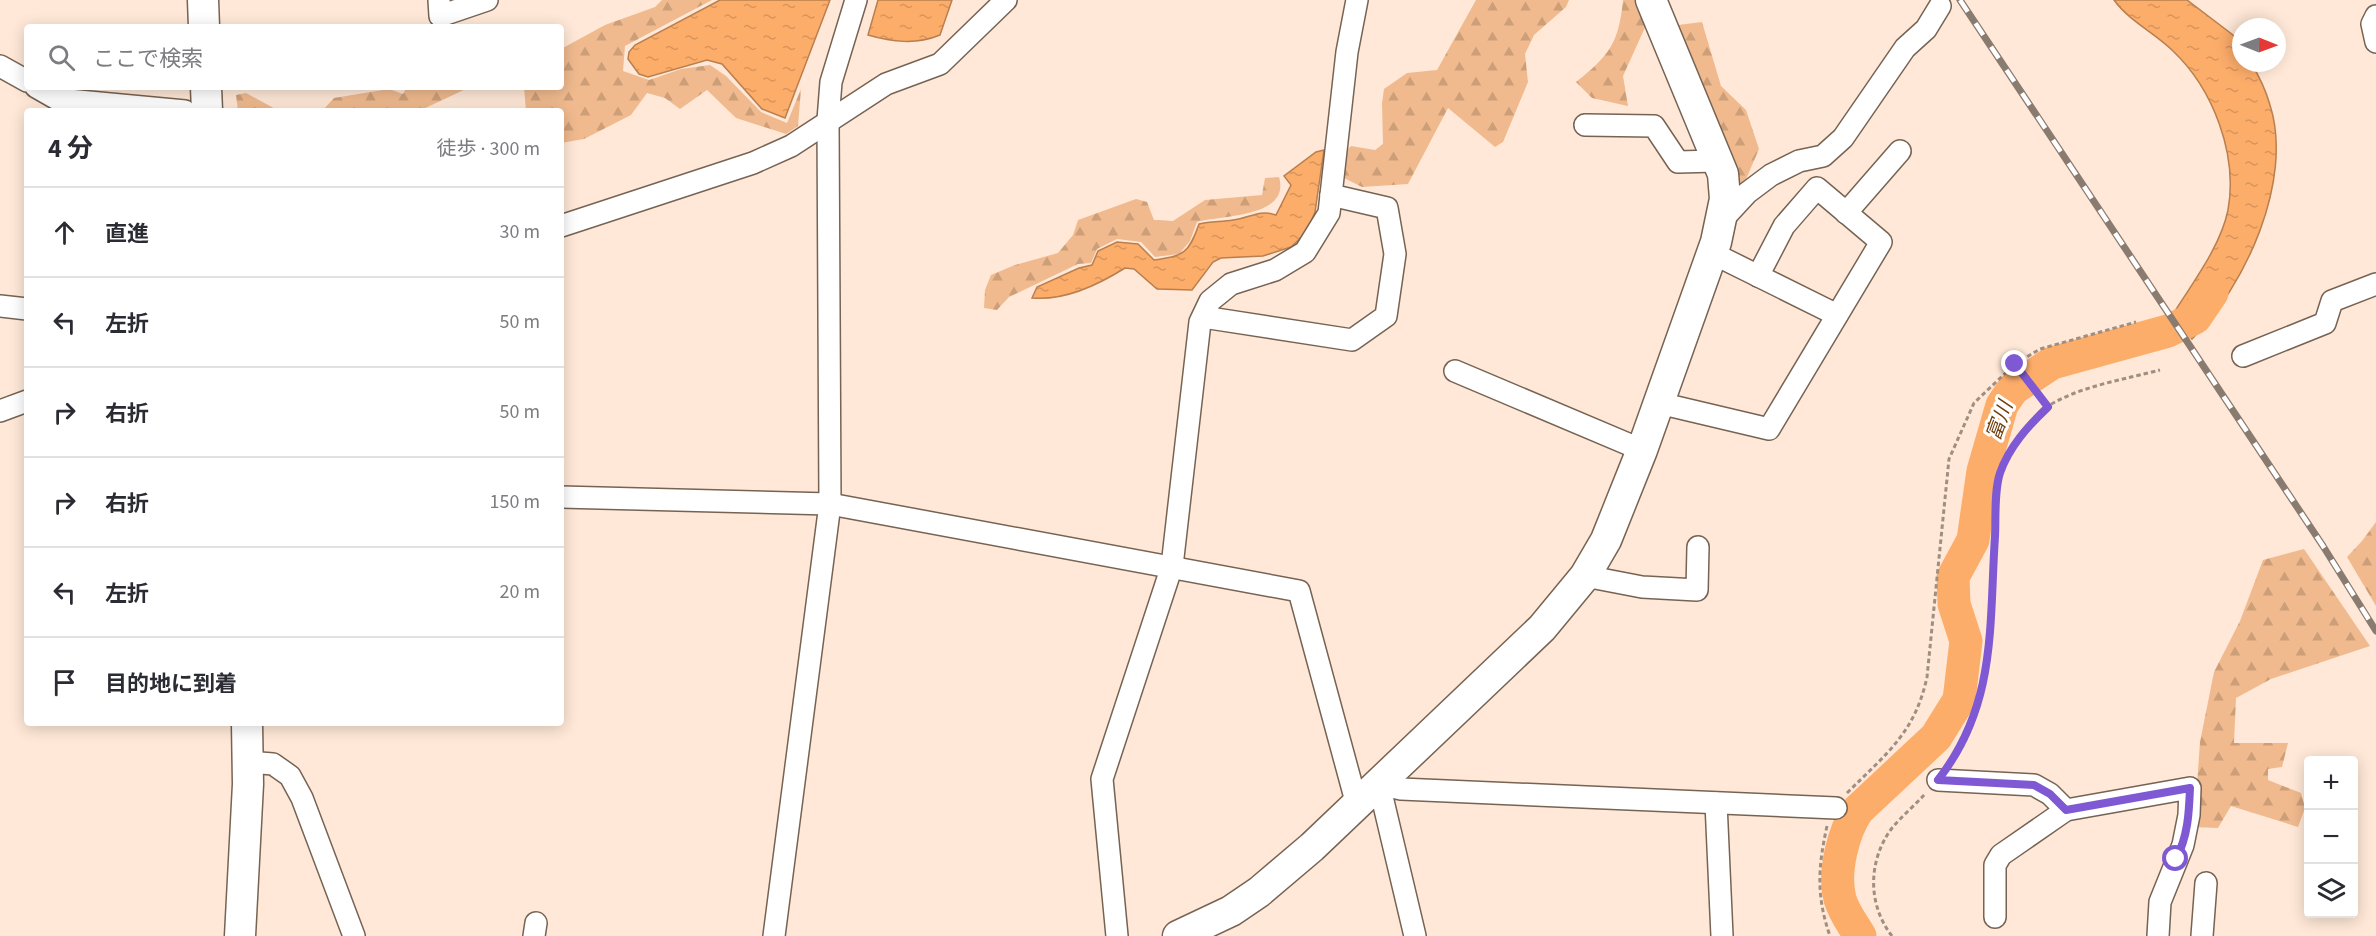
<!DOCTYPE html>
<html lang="ja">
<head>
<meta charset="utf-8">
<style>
	:root { --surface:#fff; --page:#f7f7f7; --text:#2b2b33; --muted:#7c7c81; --line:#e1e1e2 }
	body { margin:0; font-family:"Source Sans 3","Noto Sans JP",sans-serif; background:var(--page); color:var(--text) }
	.controls { position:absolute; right:18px; bottom:18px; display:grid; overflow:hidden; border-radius:6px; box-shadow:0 3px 15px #0003 }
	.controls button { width:54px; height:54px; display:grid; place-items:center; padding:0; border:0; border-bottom:2px solid var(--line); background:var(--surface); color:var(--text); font:30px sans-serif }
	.compass { position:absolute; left:2232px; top:18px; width:54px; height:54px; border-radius:50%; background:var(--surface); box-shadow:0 3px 15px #0003; rotate:91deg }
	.stop { position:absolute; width:18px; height:18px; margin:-14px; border:4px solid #7f59d3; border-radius:50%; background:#fff }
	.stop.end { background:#7f59d3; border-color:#fff; box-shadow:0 2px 6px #0008 }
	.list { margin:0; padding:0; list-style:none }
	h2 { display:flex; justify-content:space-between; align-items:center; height:78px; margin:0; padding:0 24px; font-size:26px }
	h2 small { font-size:20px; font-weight:400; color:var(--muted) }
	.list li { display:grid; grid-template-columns:39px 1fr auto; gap:18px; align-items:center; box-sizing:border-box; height:90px; padding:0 24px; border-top:2px solid var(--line) }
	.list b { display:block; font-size:22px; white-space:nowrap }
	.list em { font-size:20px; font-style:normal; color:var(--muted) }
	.icon { flex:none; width:33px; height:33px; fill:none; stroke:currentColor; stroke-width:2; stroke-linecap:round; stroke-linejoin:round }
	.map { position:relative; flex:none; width:2376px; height:936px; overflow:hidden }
	.search { position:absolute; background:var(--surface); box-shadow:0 3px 15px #0003; left:24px; top:24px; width:540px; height:66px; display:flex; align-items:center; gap:15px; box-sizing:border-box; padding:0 21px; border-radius:6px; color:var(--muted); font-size:22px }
	.panel { position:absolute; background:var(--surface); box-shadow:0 3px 15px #0003; left:24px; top:108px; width:540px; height:618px; border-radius:6px }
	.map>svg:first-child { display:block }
</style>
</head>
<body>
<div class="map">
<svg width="2376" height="936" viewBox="0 0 2376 936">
	<defs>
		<pattern id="forest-firs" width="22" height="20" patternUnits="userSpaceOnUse" patternTransform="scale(1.5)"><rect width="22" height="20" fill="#f0ba8e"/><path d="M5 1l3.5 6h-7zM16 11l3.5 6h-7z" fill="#cd9f79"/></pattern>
		<pattern id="water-ripples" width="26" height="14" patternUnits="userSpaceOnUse" patternTransform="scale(1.5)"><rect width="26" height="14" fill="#fdad6a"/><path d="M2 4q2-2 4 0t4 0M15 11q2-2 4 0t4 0" fill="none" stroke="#d8945b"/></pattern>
	</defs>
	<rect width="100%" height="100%" fill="#ffe8d7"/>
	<g fill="url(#forest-firs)">
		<polygon points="662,0 712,0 625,46 623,71 649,80 681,69 710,65 726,76 761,112 787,123 801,89 798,126 786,134 736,118 707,90 680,109 665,98 647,93 631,115 584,139 561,143 561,111 526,111 524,87 561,87 561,49 605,25 655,7"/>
		<polygon points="1476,0 1569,0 1566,7 1534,35 1525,54 1528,82 1503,142 1495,147 1448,108 1408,184 1362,187 1342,177 1342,155 1351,146 1375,150 1383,144 1382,103 1384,89 1407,73 1437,70"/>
		<path d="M 1623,0 L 1641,0 L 1647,23 L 1623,76 L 1628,106 L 1592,98 L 1576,82 C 1609,56 1619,43 1623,0 Z"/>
		<polygon points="1702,22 1721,86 1746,110 1759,149 1741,191 1678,25"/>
		<polygon points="407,87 470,87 419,111 322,111 334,98 389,89 403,94"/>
		<polygon points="246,93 279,111 238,111 236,95"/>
		<path d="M 1279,177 C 1291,218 1221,215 1197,222 L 1190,241 L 1179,254 L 1155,257 L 1141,242 L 1117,239 L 1097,249 L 1091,263 L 1078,264 L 1009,297 L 997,310 L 984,308 L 985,290 L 991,275 L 1015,265 L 1058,253 L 1073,235 L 1078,220 L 1136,199 L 1147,202 L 1154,220 L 1173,221 L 1205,200 L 1262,195 L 1265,178 Z"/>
		<polygon points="2376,522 2376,606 2347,557 2362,541"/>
		<polygon points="2304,549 2370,646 2271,679 2236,698 2234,743 2288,743 2282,767 2268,769 2268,780 2301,793 2305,808 2298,827 2231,806 2218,828 2194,827 2200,742 2214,672 2240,621 2263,560"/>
	</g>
	<g fill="url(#water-ripples)" stroke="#b97f4e" stroke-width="1.5">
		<polygon points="720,0 830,0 785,118 762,109 722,64 707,60 648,77 639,74 628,59 629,52 635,45"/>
		<path d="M 878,0 L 952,0 L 940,35 C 916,45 892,42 868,35 Z"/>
		<path d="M 2114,0 L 2187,0 L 2233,35 L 2241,47 L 2241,63 L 2251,63 C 2259,76 2266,91 2270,105 C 2294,180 2245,287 2192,339 L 2175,311 C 2194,281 2221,245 2228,210 C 2238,154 2213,89 2173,51 C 2155,33 2129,21 2114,0 Z"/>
		<path d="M 1324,150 L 1315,212 L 1307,232 L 1291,247 L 1263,256 L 1221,258 L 1213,262 L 1192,290 L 1157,289 L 1134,269 L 1125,268 C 1098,285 1064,301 1032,298 L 1037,287 L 1079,268 L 1092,265 L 1098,251 L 1117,242 L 1138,244 L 1154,260 C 1184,256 1189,253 1199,224 C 1211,221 1221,222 1233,220 C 1250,218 1259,209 1276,215 L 1291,185 L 1284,176 L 1316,152 Z"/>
	</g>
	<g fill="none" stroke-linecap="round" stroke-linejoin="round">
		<path stroke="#fdad6a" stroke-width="33" d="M 1860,936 C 1853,924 1844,913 1840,899 C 1833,872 1843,832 1858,810 L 1936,737 L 1959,700 L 1966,641 L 1954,604 L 1953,577 L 1973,540 L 1983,471 L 2002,405 L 2013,389 L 2052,363 L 2168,331 L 2195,318 L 2212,293"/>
		<g stroke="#766353" stroke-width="24">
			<g id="street">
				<polyline points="439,0 440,16 487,0"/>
				<polyline points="2376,16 2372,24 2376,42"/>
				<polyline points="0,66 27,81"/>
				<polyline points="36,87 57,99 185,111"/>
				<polyline points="1585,125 1654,126 1678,162 1716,161"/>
				<polyline points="1846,213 1900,151"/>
				<polyline points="1722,220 1747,193 1771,175 1799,161 1823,156 1843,138 1905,48 1926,29 1940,6"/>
				<polyline points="561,226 753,163 791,146 886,84 940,64 1006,0"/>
				<polyline points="1712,253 1837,315"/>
				<polyline points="0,306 27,309"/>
				<polyline points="1203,317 1352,340 1386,316 1395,254 1387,208 1331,195"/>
				<polyline points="2243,356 2325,323 2332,301 2376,284"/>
				<polyline points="1455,371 1642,450"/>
				<polyline points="1659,403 1769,429 1881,242 1817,188 1784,226 1758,276"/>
				<polyline points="0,411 27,401"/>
				<polyline points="561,497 830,504 1299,591 1357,805"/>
				<polyline points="1585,576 1642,587 1697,590 1698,547"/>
				<polyline points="247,762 273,764 290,776 302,798 354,936"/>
				<polyline points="1938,780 2034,785 2050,794 2066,810"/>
				<polyline points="1716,803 1722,936"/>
				<polyline points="1995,917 1995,865 2001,855 2066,810 2190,788 2189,815 2183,845 2160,902 2158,936"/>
				<polyline points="534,936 536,923"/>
				<polyline points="774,936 830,504 828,120 831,82 856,0"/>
				<polyline points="1117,936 1102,779 1172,566 1200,322 1210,301 1231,284 1275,270 1305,252 1329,213 1347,52 1357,0"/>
				<polyline points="1415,936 1379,784 1401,789 1836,808"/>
				<polyline points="2202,936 2206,883"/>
			</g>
		</g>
		<g stroke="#766353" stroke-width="33">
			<g id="secondary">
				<polyline points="203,0 204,27"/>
				<polyline points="206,87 207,111"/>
				<polyline points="240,936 248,784 247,723"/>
				<polyline points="1178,936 1231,911 1259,892 1312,847 1542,628 1585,576 1606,540 1642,450 1716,242 1725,199 1723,174 1651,0"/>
			</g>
		</g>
		<g stroke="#9f8f82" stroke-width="3" stroke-dasharray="4.5 3" stroke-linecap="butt">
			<polyline points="2015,364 2048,407"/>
			<path d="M 1953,761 C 1996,704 1991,597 1996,527 C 1997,511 1995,489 2000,473 C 2008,450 2027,421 2047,407 C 2076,387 2126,379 2160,370"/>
			<path d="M 1847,793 C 1886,754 1915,733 1927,677 L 1949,459 L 1974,403 L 2015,364 L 2040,349 L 2136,322"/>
			<path d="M 1827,826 C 1818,867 1816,896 1830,936"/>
			<path d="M 1892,936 C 1867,904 1868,860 1892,828 C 1902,816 1915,805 1925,794"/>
		</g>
		<use href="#street" stroke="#fff" stroke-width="21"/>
		<use href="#secondary" stroke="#fff" stroke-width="30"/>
		<g stroke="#8a7b70" stroke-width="7">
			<polyline id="rail" points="1960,0 2323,546 2376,631"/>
		</g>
		<use href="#rail" stroke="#fff" stroke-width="4.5" stroke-dasharray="14" stroke-linecap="butt"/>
	</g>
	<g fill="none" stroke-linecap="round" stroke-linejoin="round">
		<path stroke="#7f59d3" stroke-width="8" d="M 2015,364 L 2048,407 C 2028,426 2009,447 2000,473 C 1994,491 1996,517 1995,536 C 1989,627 1997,704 1938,780 L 2034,785 L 2050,794 L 2066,810 L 2190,788 C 2189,813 2188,836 2176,859"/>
	</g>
	<g text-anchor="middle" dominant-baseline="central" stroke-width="6" stroke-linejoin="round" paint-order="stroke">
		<g font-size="20" font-style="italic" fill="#723f0a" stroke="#fff">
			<text transform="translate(2000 421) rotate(-70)">富川</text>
		</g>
	</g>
</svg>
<div class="controls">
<button>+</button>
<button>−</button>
<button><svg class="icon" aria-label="layers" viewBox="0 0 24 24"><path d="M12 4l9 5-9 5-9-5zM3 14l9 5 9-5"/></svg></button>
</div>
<svg class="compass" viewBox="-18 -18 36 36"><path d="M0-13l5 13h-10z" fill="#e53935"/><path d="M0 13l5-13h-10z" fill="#7c7c81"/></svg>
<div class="stop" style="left:2176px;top:859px"></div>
<div class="stop end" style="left:2015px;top:364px"></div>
<div class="search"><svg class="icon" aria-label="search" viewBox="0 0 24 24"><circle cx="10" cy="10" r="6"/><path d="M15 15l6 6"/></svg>ここで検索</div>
<section class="panel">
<h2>4 分<small>徒歩 · 300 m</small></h2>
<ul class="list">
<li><svg class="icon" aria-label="ahead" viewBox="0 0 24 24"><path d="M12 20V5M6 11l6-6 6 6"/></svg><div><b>直進</b></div><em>30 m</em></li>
<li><svg class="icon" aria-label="left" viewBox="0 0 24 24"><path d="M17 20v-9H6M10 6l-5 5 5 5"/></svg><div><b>左折</b></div><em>50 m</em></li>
<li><svg class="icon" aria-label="right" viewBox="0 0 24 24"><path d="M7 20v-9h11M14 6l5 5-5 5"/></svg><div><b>右折</b></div><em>50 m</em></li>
<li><svg class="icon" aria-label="right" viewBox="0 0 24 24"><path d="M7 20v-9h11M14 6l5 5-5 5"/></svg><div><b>右折</b></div><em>150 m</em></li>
<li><svg class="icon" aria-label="left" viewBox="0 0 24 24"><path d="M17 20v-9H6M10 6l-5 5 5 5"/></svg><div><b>左折</b></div><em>20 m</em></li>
<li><svg class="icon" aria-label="arrive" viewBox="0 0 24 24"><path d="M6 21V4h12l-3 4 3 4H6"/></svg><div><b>目的地に到着</b></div></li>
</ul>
</section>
</div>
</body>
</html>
